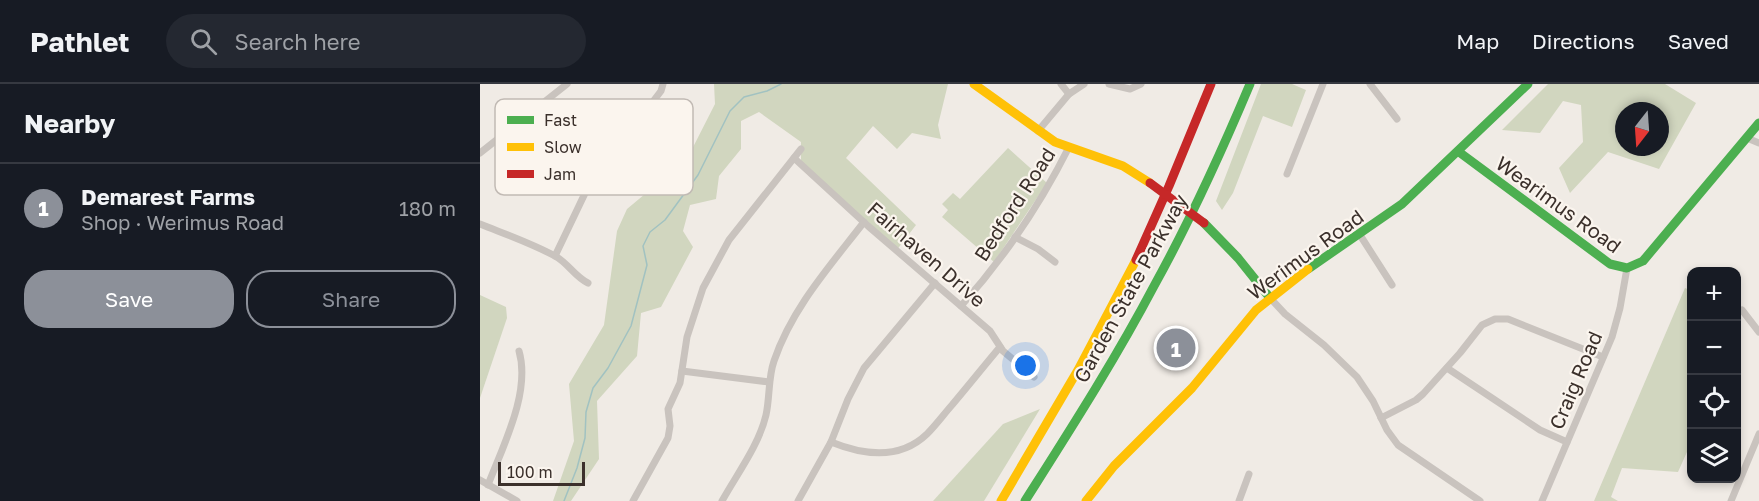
<!DOCTYPE html>
<html lang="en">
<head>
<meta charset="utf-8">
<style>
	:root { --surface:#171b24; --page:#242831; --text:#f1f3f6; --muted:#9ea1a6; --line:#363941; --accent:#8c9099 }
	body { margin:0; font-family:"Golos Text",sans-serif; background:var(--page); color:var(--text) }
	.controls { position:absolute; right:18px; bottom:18px; display:grid; overflow:hidden; border-radius:12px; box-shadow:0 3px 9px #0003 }
	.controls button { width:54px; height:54px; display:grid; place-items:center; padding:0; border:0; border-bottom:2px solid var(--line); background:var(--surface); color:var(--text); font:30px sans-serif }
	.compass { position:absolute; left:1135px; top:18px; width:54px; height:54px; border-radius:50%; background:var(--surface); box-shadow:0 3px 9px #0003; rotate:197deg }
	.scale { position:absolute; left:18px; bottom:15px; width:87px; box-sizing:border-box; padding-left:6px; border:3px solid #3b302b; border-top:0; font-size:16px; line-height:21px; white-space:nowrap; color:#3b302b; -webkit-text-stroke:4px #fbf5ee; paint-order:stroke }
	.you { position:absolute; left:546px; top:282px; width:21px; height:21px; margin:-15px; border:4px solid #fff; border-radius:50%; background:#1a73e8; box-shadow:0 0 0 9px #1a73e833 }
	.badge { display:grid; place-items:center; width:39px; height:39px; border-radius:50%; background:var(--accent); color:#fff; font-size:20px; font-weight:700 }
	.pin { position:absolute; translate:-50% -50%; border:3px solid #fff; box-shadow:0 2px 6px #0006 }
	.list { margin:0; padding:0; list-style:none }
	h2 { display:flex; justify-content:space-between; align-items:center; height:78px; margin:0; padding:0 24px; font-size:26px }
	h2 small { font-size:20px; font-weight:400; color:var(--muted) }
	.list li { display:grid; grid-template-columns:39px 1fr auto; gap:18px; align-items:center; box-sizing:border-box; height:90px; padding:0 24px; border-top:2px solid var(--line) }
	.list b { display:block; font-size:22px; white-space:nowrap }
	.list p { margin:0; font-size:20px; white-space:nowrap; color:var(--muted) }
	.list em { font-size:20px; font-style:normal; color:var(--muted) }
	.actions { display:flex; gap:12px; padding:18px 24px }
	.actions a { flex:1; padding:14px 0; border:2px solid var(--accent); border-radius:24px; text-align:center; font-size:21px; color:var(--accent) }
	.actions .main { background:var(--accent); color:#fff }
	.icon { flex:none; width:33px; height:33px; fill:none; stroke:currentColor; stroke-width:2; stroke-linecap:round; stroke-linejoin:round }
	.map { position:relative; flex:none; width:1279px; height:417px; overflow:hidden }
	header { display:flex; align-items:center; gap:36px; box-sizing:border-box; height:84px; padding:0 30px; background:var(--surface); border-bottom:2px solid var(--line) }
	header strong { font-size:28px }
	nav { display:flex; gap:33px; margin-inline-start:auto; font-size:21px }
	.search { width:420px; height:54px; background:var(--page); display:flex; align-items:center; gap:15px; box-sizing:border-box; padding:0 21px; border-radius:33px; color:var(--muted); font-size:22px }
	main { display:flex }
	aside { flex:1; background:var(--surface) }
	.map>svg:first-child { display:block }
</style>
</head>
<body>
<header>
<strong>Pathlet</strong>
<div class="search"><svg class="icon" aria-label="search" viewBox="0 0 24 24"><circle cx="10" cy="10" r="6"/><path d="M15 15l6 6"/></svg>Search here</div>
<nav><a>Map</a><a>Directions</a><a>Saved</a></nav>
</header>
<main>
<aside>
<h2>Nearby<small></small></h2>
<ul class="list">
<li><span class="badge">1</span><div><b>Demarest Farms</b><p>Shop · Werimus Road</p></div><em>180 m</em></li>
</ul>
<div class="actions"><a class="main">Save</a><a>Share</a></div>
</aside>
<div class="map">
<svg width="1279" height="417" viewBox="0 0 1279 417">
	<rect width="100%" height="100%" fill="#f0ebe5"/>
	<g fill="#d1d6bf" fill-rule="evenodd">
		<polygon points="234,0 468,0 458,41 461,55 432,49 417,65 393,42 366,74 436,141 416,167 321,84 321,58 279,28 261,37 261,65 239,92 236,115 210,121 203,147 213,163 181,223 161,229 157,272 117,317 119,375 91,417 73,417 94,357 89,300 124,241 137,147 147,125 207,75 235,20"/>
		<polygon points="781,0 812,0 826,6 812,43 783,32 753,109 742,126 736,117"/>
		<path d="M 1068,0 L 1185,0 L 1216,19 L 1179,85 L 1128,68 L 1090,109 L 1079,84 L 1103,58 L 1101,21 L 1083,17 L 1060,49 L 1022,46 ZM 1144,27 L 1180,27 L 1180,63 L 1144,63 Z"/>
		<polygon points="528,64 567,99 514,178 462,133 468,126 462,120 473,109 480,115"/>
		<polygon points="1205,204 1212,207 1211,359 1198,388 1142,384 1131,413 1138,417 1114,417"/>
		<polygon points="0,211 26,223 27,234 0,314"/>
		<polygon points="560,325 504,417 453,417 523,340"/>
	</g>
	<g fill="none" stroke-linecap="round" stroke-linejoin="round">
		<polyline stroke="#a1c2c1" stroke-width="1.5" points="84,417 97,384 105,354 106,328 113,304 128,284 151,242 167,181 163,162 170,148 185,136 218,91 250,27 264,13 287,7 301,0"/>
		<g stroke="#c9c3be" stroke-width="7">
			<polyline points="581,0 589,10"/>
			<polyline points="629,0 650,5 661,0"/>
			<polyline points="890,0 917,35"/>
			<polyline points="558,47 589,10 604,0"/>
			<polyline points="1267,54 1279,59"/>
			<polyline points="0,69 87,0"/>
			<polyline points="314,74 388,142 510,247 523,267 554,293"/>
			<polyline points="807,90 843,0"/>
			<path d="M 0,140 C 25,150 51,159 75,172 C 88,179 95,193 108,199"/>
			<polyline points="880,151 912,201"/>
			<polyline points="535,153 558,165 575,178"/>
			<polyline points="75,172 108,103 181,7 183,0"/>
			<polyline points="790,214 805,230 844,261 877,293 893,317 907,346 918,361 1000,417"/>
			<path d="M 481,222 C 524,174 560,121 589,63"/>
			<polyline points="1262,226 1279,248"/>
			<polyline points="967,284 1060,346 1087,358"/>
			<polyline points="202,287 289,298"/>
			<polyline points="901,334 936,316 943,310 980,269 1002,241 1015,235 1028,235 1123,273"/>
			<path d="M 351,358 C 383,371 420,376 447,350 C 456,341 464,330 472,321 C 488,302 504,282 520,263"/>
			<polyline points="0,396 37,417"/>
			<path d="M 8,401 C 23,362 51,308 39,267"/>
			<polyline points="153,417 188,354 190,342 188,325 200,299 207,253 223,204 249,156 321,65"/>
			<path d="M 242,417 C 257,390 279,361 286,331 C 290,313 288,294 294,277 C 312,224 350,182 384,138"/>
			<polyline points="318,417 351,358 368,315 384,284 455,199"/>
			<polyline points="759,417 769,390"/>
			<polyline points="1062,417 1132,253 1140,224 1147,184"/>
			<polyline points="1251,417 1279,350"/>
		</g>
		<g stroke="#4caf50" stroke-width="9">
			<polyline points="979,68 1130,180 1147,184 1163,177 1279,39"/>
			<polyline points="724,139 758,174 790,214"/>
			<polyline points="828,185 922,120 1048,0"/>
			<path d="M 545,417 C 590,346 635,276 674,202 C 710,137 741,69 770,0"/>
		</g>
		<g stroke="#ffc107" stroke-width="9">
			<polyline points="494,0 575,58 643,82 670,99"/>
			<polyline points="521,417 598,286 656,176"/>
			<polyline points="606,417 634,382 712,304 776,226 828,185"/>
		</g>
		<polyline stroke="#c62828" stroke-width="9" points="656,176 689,102 731,0"/>
		<polyline stroke="#c62828" stroke-width="9" points="670,99 724,139"/>
	</g>
	<g text-anchor="middle" dominant-baseline="central" stroke-width="4.5" stroke-linejoin="round" paint-order="stroke">
		<g font-size="20" fill="#3b302b" stroke="#fbf5ee">
			<text transform="translate(534 120) rotate(-57)">Bedford Road</text>
			<text transform="translate(1079 120) rotate(36)">Wearimus Road</text>
			<text transform="translate(447 170) rotate(41)">Fairhaven Drive</text>
			<text transform="translate(825 170) rotate(-36)">Werimus Road</text>
			<text transform="translate(650 204) rotate(-61)">Garden State Parkway</text>
			<text transform="translate(1095 296) rotate(-67)">Craig Road</text>
		</g>
	</g>
	<rect x="15" y="15" width="198" height="96" rx="9" fill="#fbf5ee" stroke="#c1bab4" stroke-width="1.5"/>
	<rect x="27" y="32" width="27" height="8" fill="#4caf50"/>
	<rect x="27" y="59" width="27" height="8" fill="#ffc107"/>
	<rect x="27" y="86" width="27" height="8" fill="#c62828"/>
	<g font-size="16" fill="#3b302b">
		<text x="64" y="42">Fast</text>
		<text x="64" y="69">Slow</text>
		<text x="64" y="96">Jam</text>
	</g>
</svg>
<div class="controls">
<button>+</button>
<button>−</button>
<button><svg class="icon" aria-label="locate" viewBox="0 0 24 24"><circle cx="12" cy="12" r="6"/><path d="M12 2v4M12 18v4M2 12h4M18 12h4"/></svg></button>
<button><svg class="icon" aria-label="layers" viewBox="0 0 24 24"><path d="M12 4l9 5-9 5-9-5zM3 14l9 5 9-5"/></svg></button>
</div>
<svg class="compass" viewBox="-18 -18 36 36"><path d="M0-13l5 13h-10z" fill="#e53935"/><path d="M0 13l5-13h-10z" fill="#9ea1a6"/></svg>
<div class="scale">100 m</div>
<div class="you"></div>
<div class="pin badge" style="left:696px;top:264px">1</div>
</div>
</main>
</body>
</html>
